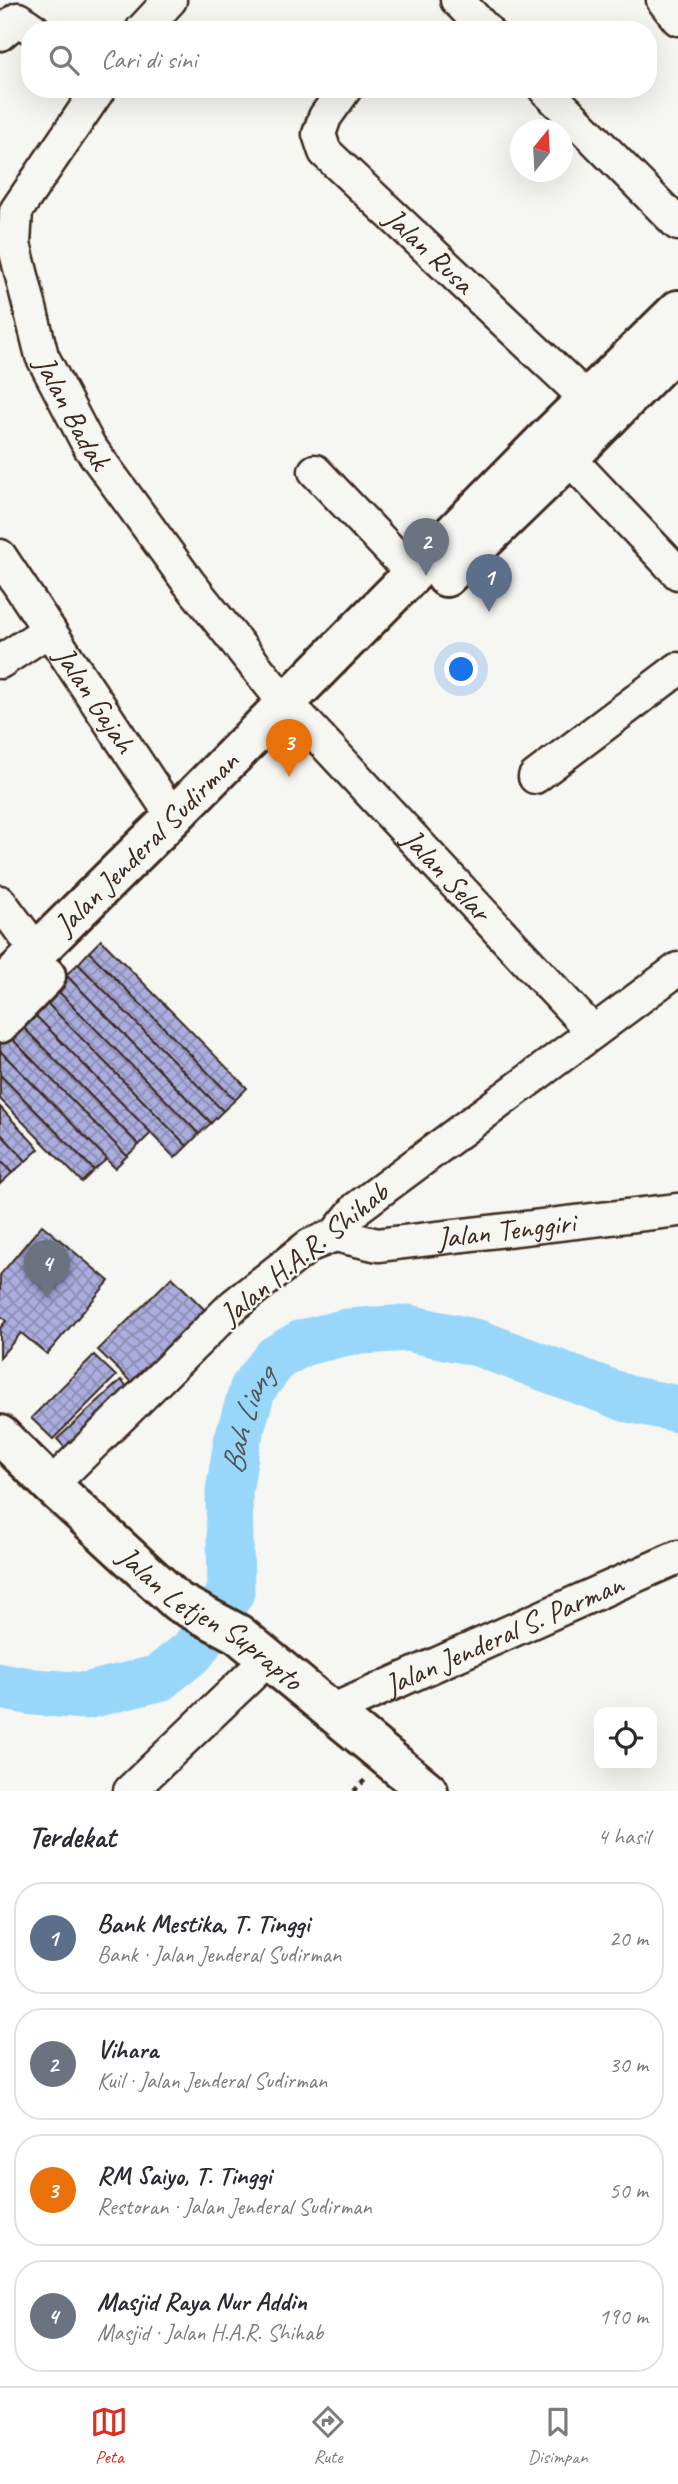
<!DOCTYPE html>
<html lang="id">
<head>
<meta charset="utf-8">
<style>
	:root { --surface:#fff; --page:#f7f7f7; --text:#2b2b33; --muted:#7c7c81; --line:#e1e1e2; --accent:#d93025 }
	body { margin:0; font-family:Caveat,sans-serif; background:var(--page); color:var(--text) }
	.controls { position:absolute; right:21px; bottom:21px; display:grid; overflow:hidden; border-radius:14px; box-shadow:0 7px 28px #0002 }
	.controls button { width:63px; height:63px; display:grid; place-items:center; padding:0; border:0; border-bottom:2px solid var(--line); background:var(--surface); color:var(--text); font:35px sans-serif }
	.compass { position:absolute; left:510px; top:119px; width:63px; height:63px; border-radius:50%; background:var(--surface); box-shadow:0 7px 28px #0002; rotate:18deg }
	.you { position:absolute; left:462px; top:670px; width:24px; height:24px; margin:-18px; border:5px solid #fff; border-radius:50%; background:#1a73e8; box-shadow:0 0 0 10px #1a73e833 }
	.badge { display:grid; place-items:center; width:46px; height:46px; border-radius:50%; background:var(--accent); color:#fff; font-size:23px; font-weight:700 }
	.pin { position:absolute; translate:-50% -58px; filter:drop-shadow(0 2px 4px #0008) }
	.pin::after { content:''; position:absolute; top:37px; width:24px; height:21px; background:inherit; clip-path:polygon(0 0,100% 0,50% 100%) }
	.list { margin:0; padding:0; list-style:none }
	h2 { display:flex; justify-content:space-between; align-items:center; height:91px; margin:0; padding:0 28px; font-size:30px }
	h2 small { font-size:23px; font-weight:400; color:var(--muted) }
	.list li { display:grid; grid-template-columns:46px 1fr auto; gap:21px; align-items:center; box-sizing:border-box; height:112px; margin:0 14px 14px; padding:0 14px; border:2px solid var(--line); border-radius:28px }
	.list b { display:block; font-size:26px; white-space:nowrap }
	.list p { margin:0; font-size:23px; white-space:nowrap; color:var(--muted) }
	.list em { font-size:23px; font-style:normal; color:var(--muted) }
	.icon { flex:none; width:38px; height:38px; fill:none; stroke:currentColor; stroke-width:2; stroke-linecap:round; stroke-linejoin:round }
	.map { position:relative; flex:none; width:678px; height:1791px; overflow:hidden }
	.search { position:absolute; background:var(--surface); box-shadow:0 7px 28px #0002; left:21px; right:21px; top:21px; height:77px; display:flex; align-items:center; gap:18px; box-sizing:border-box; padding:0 24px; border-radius:28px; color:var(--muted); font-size:26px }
	.sheet { height:595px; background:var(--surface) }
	nav { display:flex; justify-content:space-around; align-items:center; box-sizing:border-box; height:98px; border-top:2px solid var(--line); background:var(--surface); font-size:19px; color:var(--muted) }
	nav a { display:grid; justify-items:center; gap:4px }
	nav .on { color:var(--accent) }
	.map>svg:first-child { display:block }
</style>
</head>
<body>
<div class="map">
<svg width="678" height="1791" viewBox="0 0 678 1791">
	<defs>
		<pattern id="building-cross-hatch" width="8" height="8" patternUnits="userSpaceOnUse" patternTransform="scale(1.75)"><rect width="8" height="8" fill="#aaadde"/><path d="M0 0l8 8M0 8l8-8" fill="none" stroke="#8c8db3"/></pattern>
	</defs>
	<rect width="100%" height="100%" fill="#f6f6f2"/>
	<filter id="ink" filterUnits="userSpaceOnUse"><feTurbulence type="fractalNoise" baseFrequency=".0143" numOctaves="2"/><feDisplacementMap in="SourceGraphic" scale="14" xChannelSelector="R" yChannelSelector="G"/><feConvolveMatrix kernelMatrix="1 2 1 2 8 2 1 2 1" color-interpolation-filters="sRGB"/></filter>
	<g filter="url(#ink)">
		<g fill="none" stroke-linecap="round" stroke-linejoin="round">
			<path stroke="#98d7fa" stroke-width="47" id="s1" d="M 0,1686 L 34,1692 L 85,1696 L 159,1678 L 193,1651 L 231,1592 L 229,1492 L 237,1442 L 253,1388 L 276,1358 L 302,1343 L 347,1332 L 408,1328 L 478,1343 L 628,1399 L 678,1409"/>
		</g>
		<g fill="url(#building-cross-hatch)" stroke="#3b2a1e" stroke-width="2">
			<polygon points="101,940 247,1088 235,1100 89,952"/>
			<polygon points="89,952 235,1100 223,1111 78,964"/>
			<polygon points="78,964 223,1111 211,1123 66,975"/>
			<polygon points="66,975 211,1123 199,1134 54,987"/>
			<polygon points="54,987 199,1134 187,1146 42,998"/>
			<polygon points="42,998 187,1146 175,1158 30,1010"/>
			<polygon points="30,1010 151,1133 139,1145 18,1022"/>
			<polygon points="18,1022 139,1145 127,1156 6,1033"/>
			<polygon points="6,1033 127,1156 115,1168 0,1051 0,1039"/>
			<polygon points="0,1051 107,1159 94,1170 0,1075"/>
			<polygon points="0,1075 94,1170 82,1182 0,1099"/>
			<polygon points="0,1107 39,1149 26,1161 0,1133"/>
			<polygon points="0,1133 26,1161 12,1173 0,1160"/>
			<polygon points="0,1160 12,1173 0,1184"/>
			<polygon points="42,1225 109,1281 47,1354 21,1333 0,1357 0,1328 6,1321 0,1315 0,1275"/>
			<polygon points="172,1277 207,1312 134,1385 98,1350"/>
			<polygon points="94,1355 116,1376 53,1439 31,1418"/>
			<polygon points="121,1380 133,1393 69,1452 57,1439"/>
		</g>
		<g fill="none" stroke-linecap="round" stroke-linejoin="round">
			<g stroke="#3b2a1e" stroke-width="37">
				<g id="minor">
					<polyline points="457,0 486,30"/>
					<polyline points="663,0 678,19"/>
					<polyline points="142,30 170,0"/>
					<polyline points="0,34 18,19 34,30"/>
					<path id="s2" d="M 99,89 L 16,211 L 14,244 L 42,356 L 89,446 L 189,583 L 285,703"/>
					<path id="s3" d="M 345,89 L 325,117 L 319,134 L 325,152 L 587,399"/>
					<polyline points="545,89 678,224"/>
					<polyline points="569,458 678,573"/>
					<polyline points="315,471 413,574"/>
					<polyline points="0,556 49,630"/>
					<path id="s4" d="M 0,662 L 49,630 L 173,817"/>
					<path id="s5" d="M 301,718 L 593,1032"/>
					<polyline points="535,777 678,669"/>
					<polyline points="0,902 38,953"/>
					<path id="s6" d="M 335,1235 L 378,1245 L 678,1210"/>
					<polyline points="51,1485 234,1305 310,1245 335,1235 357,1208 678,969"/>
					<path id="s7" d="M 331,1711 L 678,1557"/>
					<polyline points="130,1791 268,1659"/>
				</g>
			</g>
			<g stroke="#3b2a1e" stroke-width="44">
				<g id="major">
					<polyline points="446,577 569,458 678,347"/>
					<path id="s8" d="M 0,988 L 173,817 L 548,437 L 678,310"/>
					<polyline points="0,1023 46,976"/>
					<path id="s9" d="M 0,1435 L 51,1485 L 178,1602 L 238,1634 L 428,1791"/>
				</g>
			</g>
			<polyline stroke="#3b2a1e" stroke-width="4.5" stroke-dasharray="5 5" stroke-linecap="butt" points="354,1791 366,1779"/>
			<use href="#minor" stroke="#f6f6f2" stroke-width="32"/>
			<use href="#major" stroke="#f6f6f2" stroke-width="38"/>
		</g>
	</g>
	<g text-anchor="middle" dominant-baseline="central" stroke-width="5" stroke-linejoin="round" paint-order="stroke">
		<g font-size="30" fill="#3b2a1e" stroke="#f6f6f2">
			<text stroke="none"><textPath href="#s3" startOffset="215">Jalan Rusa</textPath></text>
			<text stroke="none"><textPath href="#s2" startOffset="360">Jalan Badak</textPath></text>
			<text stroke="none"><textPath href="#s4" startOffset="142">Jalan Gajah</textPath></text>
			<text stroke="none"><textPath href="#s8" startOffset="206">Jalan Jenderal Sudirman</textPath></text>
			<text stroke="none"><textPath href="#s5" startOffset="214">Jalan Selar</textPath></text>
			<text stroke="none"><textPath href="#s6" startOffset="173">Jalan Tenggiri</textPath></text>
			<text transform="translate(304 1253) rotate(-39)">Jalan H.A.R. Shihab</text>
			<text stroke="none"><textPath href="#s9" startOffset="280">Jalan Letjen Suprapto</textPath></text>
			<text stroke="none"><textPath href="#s7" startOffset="189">Jalan Jenderal S. Parman</textPath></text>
		</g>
		<g font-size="32" font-style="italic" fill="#525555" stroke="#f6f6f2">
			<text stroke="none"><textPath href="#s1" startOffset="450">Bah Liang</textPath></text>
		</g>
	</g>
</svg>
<div class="controls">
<button><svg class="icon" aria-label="locate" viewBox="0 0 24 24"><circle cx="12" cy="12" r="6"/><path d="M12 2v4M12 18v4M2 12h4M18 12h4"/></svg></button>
</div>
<svg class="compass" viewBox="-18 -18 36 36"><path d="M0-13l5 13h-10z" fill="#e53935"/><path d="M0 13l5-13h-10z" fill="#7c7c81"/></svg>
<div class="you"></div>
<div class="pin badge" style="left:489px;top:612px;background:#5c6f8a">1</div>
<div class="pin badge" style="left:426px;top:576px;background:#6b7280">2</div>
<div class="pin badge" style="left:289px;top:777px;background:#e8710a">3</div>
<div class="pin badge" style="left:47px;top:1298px;background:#6b7280">4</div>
<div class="search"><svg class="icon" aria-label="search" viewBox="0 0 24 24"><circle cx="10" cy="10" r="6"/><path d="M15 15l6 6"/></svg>Cari di sini</div>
</div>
<section class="sheet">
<h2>Terdekat<small>4 hasil</small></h2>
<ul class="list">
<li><span class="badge" style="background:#5c6f8a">1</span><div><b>Bank Mestika, T. Tinggi</b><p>Bank · Jalan Jenderal Sudirman</p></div><em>20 m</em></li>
<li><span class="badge" style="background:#6b7280">2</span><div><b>Vihara</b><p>Kuil · Jalan Jenderal Sudirman</p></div><em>30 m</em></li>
<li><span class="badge" style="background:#e8710a">3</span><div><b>RM Saiyo, T. Tinggi</b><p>Restoran · Jalan Jenderal Sudirman</p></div><em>50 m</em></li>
<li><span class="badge" style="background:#6b7280">4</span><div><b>Masjid Raya Nur Addin</b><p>Masjid · Jalan H.A.R. Shihab</p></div><em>190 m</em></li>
</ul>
</section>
<nav>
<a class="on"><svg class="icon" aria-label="map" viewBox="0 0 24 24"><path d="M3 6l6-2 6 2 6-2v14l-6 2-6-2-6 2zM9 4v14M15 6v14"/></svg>Peta</a>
<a><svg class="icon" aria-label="directions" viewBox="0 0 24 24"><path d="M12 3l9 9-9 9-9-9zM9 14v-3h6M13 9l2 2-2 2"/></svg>Rute</a>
<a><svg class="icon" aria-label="saved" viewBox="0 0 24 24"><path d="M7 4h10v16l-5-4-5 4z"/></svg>Disimpan</a>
</nav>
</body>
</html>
